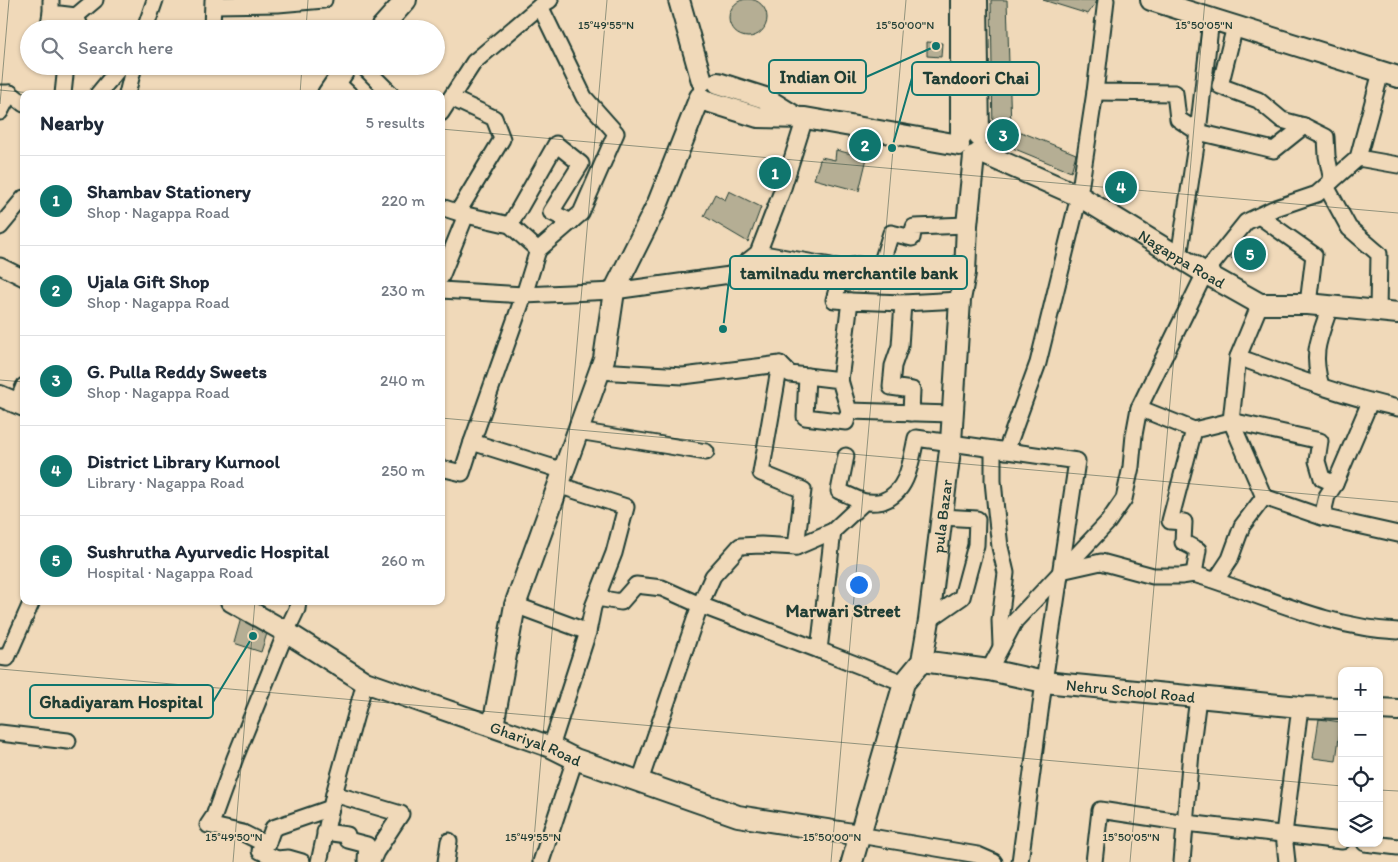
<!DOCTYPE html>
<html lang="en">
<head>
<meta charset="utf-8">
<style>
	:root { --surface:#fff; --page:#f6f6f7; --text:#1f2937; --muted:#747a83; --line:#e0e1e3; --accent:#0f766e }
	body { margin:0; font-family:Itim,sans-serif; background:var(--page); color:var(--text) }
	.controls { position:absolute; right:15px; bottom:15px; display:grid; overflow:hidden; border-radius:10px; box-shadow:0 1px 4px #0004 }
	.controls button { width:45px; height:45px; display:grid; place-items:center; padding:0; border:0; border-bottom:1px solid var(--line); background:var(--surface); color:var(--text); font:25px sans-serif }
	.you { position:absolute; left:858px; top:584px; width:18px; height:18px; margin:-12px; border:4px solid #fff; border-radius:50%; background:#1a73e8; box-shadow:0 0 0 8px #1a73e833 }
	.badge { display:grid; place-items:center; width:32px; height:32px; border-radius:50%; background:var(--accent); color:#fff; font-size:16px; font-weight:700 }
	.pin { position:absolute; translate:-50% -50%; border:2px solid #fff; box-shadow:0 1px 5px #0006 }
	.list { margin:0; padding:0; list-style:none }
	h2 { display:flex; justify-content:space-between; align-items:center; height:65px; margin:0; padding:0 20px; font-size:21px }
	h2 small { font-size:16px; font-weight:400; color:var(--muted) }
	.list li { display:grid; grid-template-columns:32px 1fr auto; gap:15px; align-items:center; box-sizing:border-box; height:90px; padding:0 20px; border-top:1px solid var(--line) }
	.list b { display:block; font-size:19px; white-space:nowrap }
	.list p { margin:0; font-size:16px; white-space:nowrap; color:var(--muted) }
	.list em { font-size:16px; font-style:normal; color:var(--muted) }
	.icon { flex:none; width:28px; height:28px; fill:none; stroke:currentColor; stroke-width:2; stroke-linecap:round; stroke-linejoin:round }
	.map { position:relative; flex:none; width:1398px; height:862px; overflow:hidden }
	.search { position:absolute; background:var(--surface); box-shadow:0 1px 4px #0004; left:20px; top:20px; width:425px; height:55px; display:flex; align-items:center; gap:12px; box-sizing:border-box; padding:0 18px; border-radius:28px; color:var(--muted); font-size:19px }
	.panel { position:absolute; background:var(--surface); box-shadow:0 1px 4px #0004; left:20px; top:90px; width:425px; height:515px; border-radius:10px }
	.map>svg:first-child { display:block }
</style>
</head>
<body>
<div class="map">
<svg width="1398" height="862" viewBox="0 0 1398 862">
	<rect width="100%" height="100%" fill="#f0d9b9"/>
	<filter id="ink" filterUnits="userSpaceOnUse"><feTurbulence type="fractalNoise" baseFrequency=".02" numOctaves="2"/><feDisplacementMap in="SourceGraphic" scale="10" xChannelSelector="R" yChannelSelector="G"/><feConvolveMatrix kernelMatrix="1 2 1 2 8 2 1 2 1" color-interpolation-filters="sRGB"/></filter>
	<g filter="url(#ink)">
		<g fill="#b5ae94" stroke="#1f3d34">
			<circle cx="748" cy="18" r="19"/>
			<polygon points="991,0 1007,0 1011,128 1076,154 1071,172 998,142 993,136"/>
			<polygon points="1043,0 1094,0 1097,1 1088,14"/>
			<polygon points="927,42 942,43 941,57 927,56"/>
			<polygon points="836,150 867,158 859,191 814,179 821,157 835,160"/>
			<polygon points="729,191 761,207 748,242 704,216 715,194 725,200"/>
			<polygon points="1228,246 1263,250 1261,262 1227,258"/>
			<polygon points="241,618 269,627 261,652 234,643"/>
			<polygon points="1319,719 1341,722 1336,761 1313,758"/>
		</g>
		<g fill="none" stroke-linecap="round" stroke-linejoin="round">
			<g stroke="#1f3d34" stroke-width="19">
				<g id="street">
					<polyline points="51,0 51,13 76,16 81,29"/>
					<polyline points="1106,0 1095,92 1175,93 1178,119 1198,132 1274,150 1304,126"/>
					<polyline points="214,5 278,4 324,0"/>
					<polyline points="76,16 95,0"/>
					<polyline points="1235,26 1220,86 1258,100 1282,120 1304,126 1326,137 1327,156 1332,181"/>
					<polyline points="48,29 51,13"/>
					<polyline points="145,29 155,0"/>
					<polyline points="212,29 213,0"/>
					<polyline points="363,66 391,94"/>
					<polyline points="336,82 349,94"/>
					<polyline points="0,93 10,93 24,104"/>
					<polyline points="63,94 66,66"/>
					<polyline points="98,94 121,66"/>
					<polyline points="127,94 134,66"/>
					<polyline points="451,98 494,118 502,139 458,212"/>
					<polyline points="0,112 10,93"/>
					<polyline points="441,113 474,62 540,6 550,0"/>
					<polyline points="1358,158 1381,72"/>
					<polyline points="1326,186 1349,228 1379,254 1378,311"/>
					<polyline points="441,207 466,215 510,225 538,250 581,213 616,133 584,97 540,6"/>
					<polyline points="1259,216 1314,255 1308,304"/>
					<polyline points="510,225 556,144 581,164 551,212 571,222"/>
					<polyline points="0,227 24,198"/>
					<polyline points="538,250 524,295 472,442 564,471"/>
					<polyline points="758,253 843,268"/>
					<polyline points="1179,257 1198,132 1211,19"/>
					<polyline points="0,266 24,278"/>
					<polyline points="880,268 965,273"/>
					<polyline points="441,277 466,215"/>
					<polyline points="441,290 524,295 614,291 730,275 758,253 782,191 805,118"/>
					<polyline points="850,301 834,300 843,268 857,265 880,268 891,233 912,238 914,227 967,225"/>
					<polyline points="903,303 900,346 893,366 891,387 912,390 911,413"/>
					<polyline points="1260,304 1238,357 1231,421 1264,497 1322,517 1398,534"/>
					<path d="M 1238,357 C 1290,376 1343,396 1398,408"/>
					<polyline points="780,364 790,374 840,380 849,411 952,414"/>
					<polyline points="599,371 683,376 780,364 761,473 803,490 796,547"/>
					<polyline points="807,376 805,417 846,422 849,411"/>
					<polyline points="840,380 850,301 903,303 960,300"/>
					<path d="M 1321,386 C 1311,352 1319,339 1330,307"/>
					<polyline points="17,403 24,386"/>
					<polyline points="1194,430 1170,521 1184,522 1183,542 1198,550 1194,574"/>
					<polyline points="578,431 706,452"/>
					<polyline points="993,449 993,481 996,511 1000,547 1006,573 1000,620 1001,645"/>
					<polyline points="1006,451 1038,363 1079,196 1095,92"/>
					<polyline points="846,456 839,491 864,502"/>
					<polyline points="441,468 462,473 472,442"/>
					<polyline points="1335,484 1322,478 1317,461 1320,441 1231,421 1194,430 1139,408 1205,273 1246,222 1273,209 1317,194 1358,158 1398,165"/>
					<polyline points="1322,517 1327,496 1335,484 1370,402"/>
					<polyline points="833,531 819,650 904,683"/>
					<path d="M 1061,571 L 1101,562 L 1153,576 L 1181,576 L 1194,574 C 1261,594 1326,628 1398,631"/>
					<polyline points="1216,580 1230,559 1242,526 1264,497"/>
					<path d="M 597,598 L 621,602 L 636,585 L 662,588 L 700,605 L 713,576 L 740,546 L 761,545 L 796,547 L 833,531 L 864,502 C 869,502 878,503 883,501 C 908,492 911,461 916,438 L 1077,461 L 1044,682 L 1020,862"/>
					<polyline points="298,601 297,609 286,632 235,758 214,816 208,825 243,833 259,841 268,842 273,828 331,808"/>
					<polyline points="515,605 588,632"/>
					<polyline points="929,620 962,597 976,545 977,519 942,517"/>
					<polyline points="0,657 7,658 32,601"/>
					<polyline points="989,670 1015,621 1108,522 1124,499 1131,467 1134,435 1139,408"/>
					<polyline points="0,733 68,741"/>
					<polyline points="551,747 588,632 593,607 614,553 626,507 558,485"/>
					<polyline points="640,781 700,605 819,650"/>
					<polyline points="325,832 347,835 348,840 367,845 366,860 372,861 376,852 401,814 334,794"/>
					<polyline points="859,835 978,855 994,862"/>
					<polyline points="268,842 260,851 277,859 288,858 302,862"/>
					<polyline points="1365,843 1398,847"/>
					<polyline points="319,862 334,794 365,682"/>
					<polyline points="446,862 449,841"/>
					<polyline points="541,862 575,759"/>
					<polyline points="1094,862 1100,810 1186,823 1342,841"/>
					<polyline points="1182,862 1191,752 1198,698"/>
					<polyline points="1287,862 1284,834 1300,707"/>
				</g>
			</g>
			<g stroke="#1f3d34" stroke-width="24">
				<g id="secondary">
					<polyline points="679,0 702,81"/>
					<polyline points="977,0 979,136"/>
					<polyline points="1151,0 1398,77"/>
					<polyline points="380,29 406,0"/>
					<polyline points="718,83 765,98 794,116"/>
					<polyline points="328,94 347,66"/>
					<polyline points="707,101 758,117 805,118 959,145"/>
					<polyline points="961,137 961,0"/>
					<path id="s1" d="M 980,152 L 1079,196 L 1205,273 L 1260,304 L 1308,304 L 1398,313"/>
					<polyline points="0,396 24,406"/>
					<path id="s2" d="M 231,601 L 286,632 L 365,682 L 551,747 L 575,759 L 738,816 L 859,835"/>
					<path id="s3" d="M 922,661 L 989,670 L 1044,682 L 1300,707 L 1342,708"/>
					<polyline points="1379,709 1398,710"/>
					<polyline points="493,726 515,605 604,359 614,291 658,203 700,97"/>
					<path id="s4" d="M 852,862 L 904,683 L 922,661 L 929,620 L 951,442 L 960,300 L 965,273 L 967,225 L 974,156"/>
				</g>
			</g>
			<use href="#street" stroke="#f0d9b9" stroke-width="15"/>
			<use href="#secondary" stroke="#f0d9b9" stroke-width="20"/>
		</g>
	</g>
	<path fill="none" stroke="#1f3d34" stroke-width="1" stroke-opacity="0.45" d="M 306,29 L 308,0M 0,90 L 41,94M 300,94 L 302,66M 0,104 L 9,0M 441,129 L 1398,213M 0,380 L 24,382M 441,418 L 1398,502M 0,669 L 1342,786M 1379,790 L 1398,791M 233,862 L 255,601M 532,862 L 607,0M 831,862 L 906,0M 1130,862 L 1205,0"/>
	<g text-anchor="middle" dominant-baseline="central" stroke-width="4" stroke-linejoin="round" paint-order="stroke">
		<g font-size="16" fill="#1f3d34" stroke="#f0d9b9">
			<text stroke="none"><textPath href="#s1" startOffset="229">Nagappa Road</textPath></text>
			<text stroke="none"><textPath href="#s4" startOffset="361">pula Bazar</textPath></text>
			<text stroke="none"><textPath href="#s3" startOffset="211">Nehru School Road</textPath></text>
			<text stroke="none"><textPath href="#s2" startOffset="338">Ghariyal Road</textPath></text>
		</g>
		<g font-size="18" font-weight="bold" fill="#1f3d34" stroke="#f0d9b9">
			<text x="843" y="611">Marwari Street</text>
		</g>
	</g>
	<g font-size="12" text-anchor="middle" fill="#1f3d34" stroke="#f0d9b9" stroke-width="4" stroke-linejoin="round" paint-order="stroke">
		<text x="606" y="29">15°49'55"N</text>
		<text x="905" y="29">15°50'00"N</text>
		<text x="1204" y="29">15°50'05"N</text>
		<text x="234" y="841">15°49'50"N</text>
		<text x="533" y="841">15°49'55"N</text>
		<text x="832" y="841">15°50'00"N</text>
		<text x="1131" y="841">15°50'05"N</text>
	</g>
	<path fill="none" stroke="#0f766e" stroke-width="2" d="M936 46L866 77M892 148L912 78M723 329L730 272M253 636L213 702"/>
	<g fill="#0f766e" stroke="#f0d9b9" stroke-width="2">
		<circle cx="936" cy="46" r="5"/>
		<circle cx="892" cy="148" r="5"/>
		<circle cx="723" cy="329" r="5"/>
		<circle cx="253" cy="636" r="5"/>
	</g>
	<g fill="#f0d9b9" stroke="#0f766e" stroke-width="2">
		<rect x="769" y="60" width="97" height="33" rx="5"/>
		<rect x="912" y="62" width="127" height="33" rx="5"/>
		<rect x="730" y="256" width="237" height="33" rx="5"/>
		<rect x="30" y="685" width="183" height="33" rx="5"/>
	</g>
	<g font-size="18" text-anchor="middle" font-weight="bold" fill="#1f3d34">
		<text x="818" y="83">Indian Oil</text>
		<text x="976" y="84">Tandoori Chai</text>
		<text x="849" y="279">tamilnadu merchantile bank</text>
		<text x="121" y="708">Ghadiyaram Hospital</text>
	</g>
</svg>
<div class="controls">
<button>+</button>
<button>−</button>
<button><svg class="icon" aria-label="locate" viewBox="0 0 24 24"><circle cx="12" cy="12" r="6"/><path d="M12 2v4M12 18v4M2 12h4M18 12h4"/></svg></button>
<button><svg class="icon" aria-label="layers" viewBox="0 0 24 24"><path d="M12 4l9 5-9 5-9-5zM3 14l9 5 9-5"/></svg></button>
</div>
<div class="you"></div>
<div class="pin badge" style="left:775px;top:173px">1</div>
<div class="pin badge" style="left:865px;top:145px">2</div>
<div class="pin badge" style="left:1003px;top:135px">3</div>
<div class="pin badge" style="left:1121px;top:187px">4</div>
<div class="pin badge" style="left:1250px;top:254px">5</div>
<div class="search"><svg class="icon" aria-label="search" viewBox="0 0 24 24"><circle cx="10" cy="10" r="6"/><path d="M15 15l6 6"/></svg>Search here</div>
<section class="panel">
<h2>Nearby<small>5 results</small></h2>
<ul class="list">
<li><span class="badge">1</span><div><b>Shambav Stationery</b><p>Shop · Nagappa Road</p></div><em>220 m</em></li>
<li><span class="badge">2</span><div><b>Ujala Gift Shop</b><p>Shop · Nagappa Road</p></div><em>230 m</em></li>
<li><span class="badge">3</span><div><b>G. Pulla Reddy Sweets</b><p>Shop · Nagappa Road</p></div><em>240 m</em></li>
<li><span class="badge">4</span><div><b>District Library Kurnool</b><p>Library · Nagappa Road</p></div><em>250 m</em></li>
<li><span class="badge">5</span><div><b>Sushrutha Ayurvedic Hospital</b><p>Hospital · Nagappa Road</p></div><em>260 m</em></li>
</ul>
</section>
</div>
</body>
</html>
